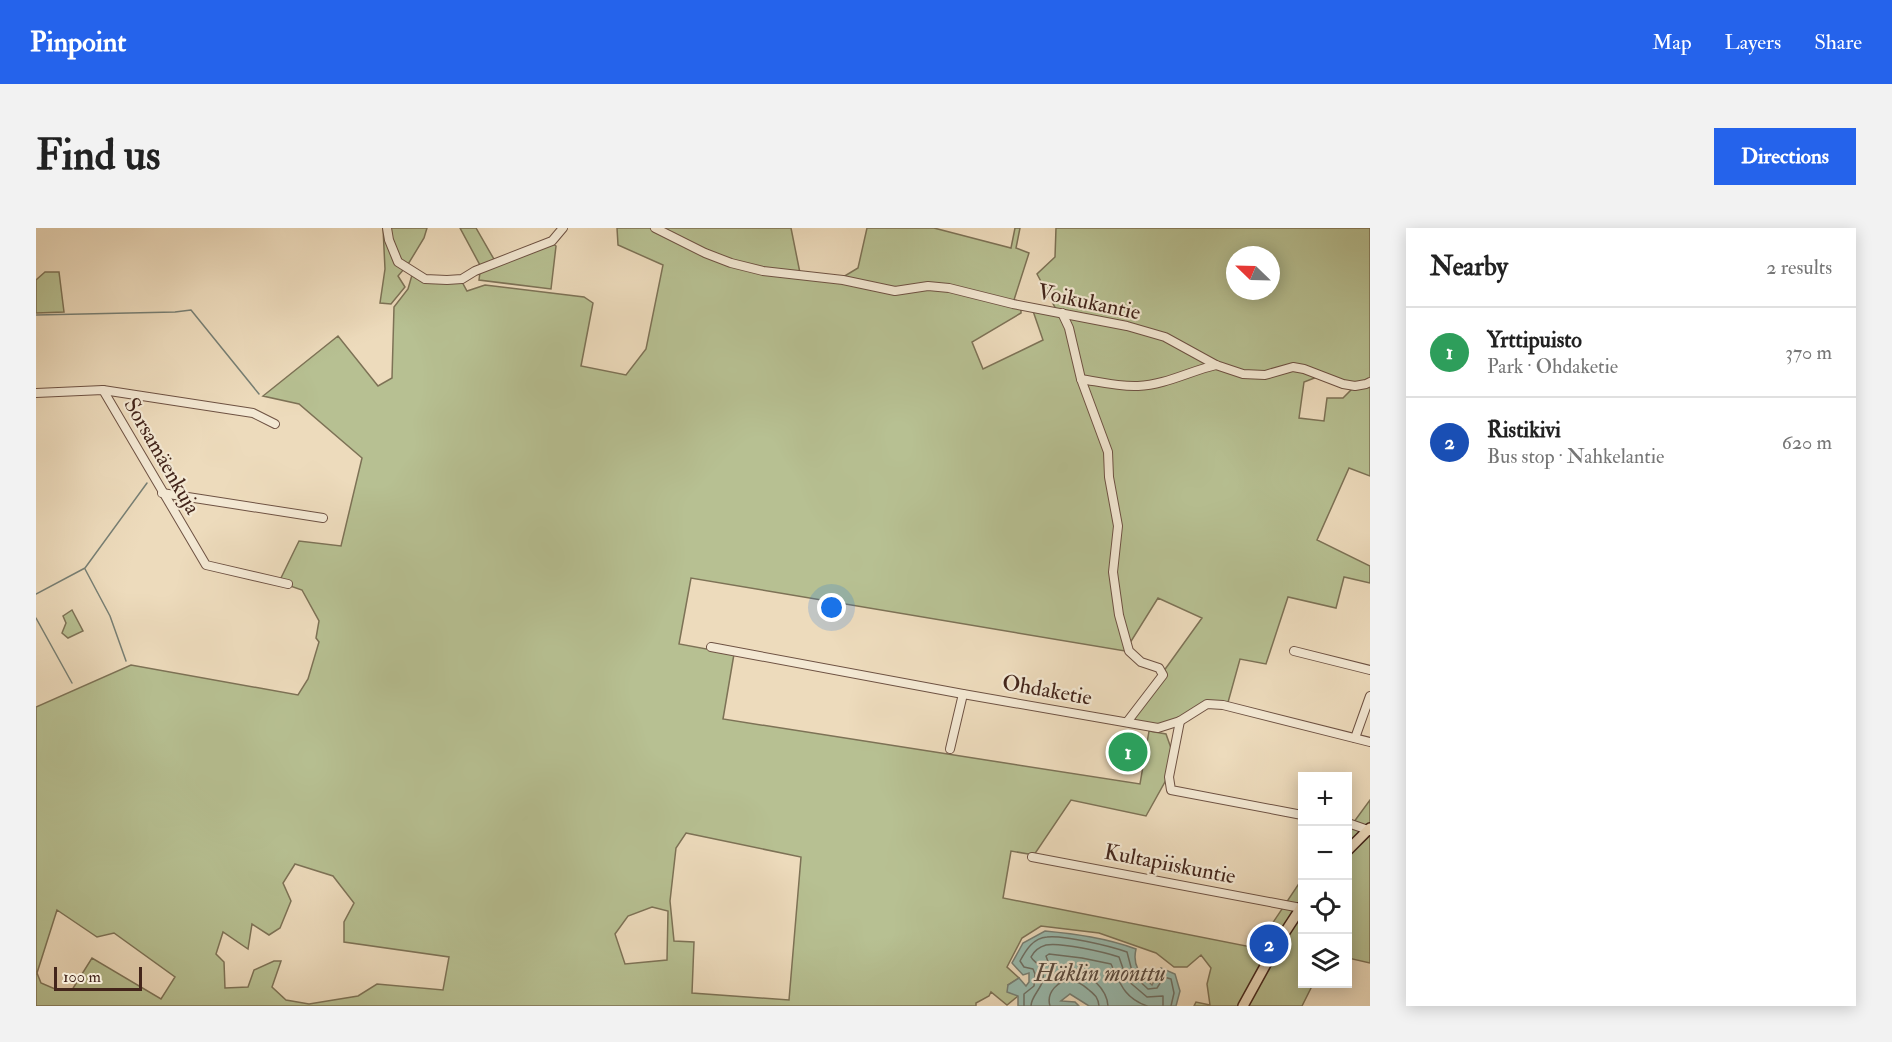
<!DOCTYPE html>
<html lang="en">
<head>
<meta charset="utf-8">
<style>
	:root { --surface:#fff; --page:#f2f2f2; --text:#222; --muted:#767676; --line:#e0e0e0; --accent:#2563eb }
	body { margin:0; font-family:"IM FELL Double Pica",serif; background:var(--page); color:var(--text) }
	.controls { position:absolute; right:18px; bottom:18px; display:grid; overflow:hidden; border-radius:0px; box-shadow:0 3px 15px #0003 }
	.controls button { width:54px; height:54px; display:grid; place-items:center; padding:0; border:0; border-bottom:2px solid var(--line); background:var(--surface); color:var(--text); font:30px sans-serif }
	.compass { position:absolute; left:1190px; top:18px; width:54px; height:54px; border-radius:50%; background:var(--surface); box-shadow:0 3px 15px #0003; rotate:293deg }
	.scale { position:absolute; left:18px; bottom:15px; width:88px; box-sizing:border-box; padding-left:6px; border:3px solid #43251b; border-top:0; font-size:16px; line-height:21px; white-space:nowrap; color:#43251b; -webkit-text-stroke:4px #f3e8d3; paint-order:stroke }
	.you { position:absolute; left:796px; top:380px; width:21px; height:21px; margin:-15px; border:4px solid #fff; border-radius:50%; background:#1a73e8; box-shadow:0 0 0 9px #1a73e833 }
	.badge { display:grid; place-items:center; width:39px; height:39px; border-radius:50%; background:var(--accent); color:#fff; font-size:20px; font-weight:700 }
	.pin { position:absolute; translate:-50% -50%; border:3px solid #fff; box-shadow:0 2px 6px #0006 }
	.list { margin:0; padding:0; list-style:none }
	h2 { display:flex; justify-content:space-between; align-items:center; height:78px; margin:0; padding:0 24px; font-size:26px }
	h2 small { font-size:20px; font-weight:400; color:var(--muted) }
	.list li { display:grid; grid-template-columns:39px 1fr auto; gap:18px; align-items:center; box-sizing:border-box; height:90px; padding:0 24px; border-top:2px solid var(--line) }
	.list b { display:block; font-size:22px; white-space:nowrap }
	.list p { margin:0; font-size:20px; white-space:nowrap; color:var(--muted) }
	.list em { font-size:20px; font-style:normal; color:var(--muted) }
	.icon { flex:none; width:33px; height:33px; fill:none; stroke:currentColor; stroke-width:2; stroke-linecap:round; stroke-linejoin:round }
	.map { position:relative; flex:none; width:1334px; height:778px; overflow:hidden; border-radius:0px }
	header { display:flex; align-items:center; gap:36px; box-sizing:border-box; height:84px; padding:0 30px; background:var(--accent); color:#fff }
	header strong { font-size:28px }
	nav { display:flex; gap:33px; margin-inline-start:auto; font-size:21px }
	.intro { display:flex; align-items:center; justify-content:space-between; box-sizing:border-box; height:144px; padding:0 36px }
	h1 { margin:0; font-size:42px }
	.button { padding:15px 27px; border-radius:0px; background:var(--accent); color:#fff; font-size:21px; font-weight:700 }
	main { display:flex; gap:36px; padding:0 36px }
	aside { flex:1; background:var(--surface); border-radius:0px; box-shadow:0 3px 15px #0003 }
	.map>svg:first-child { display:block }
</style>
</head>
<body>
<header>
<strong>Pinpoint</strong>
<nav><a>Map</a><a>Layers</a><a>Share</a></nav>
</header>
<div class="intro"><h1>Find us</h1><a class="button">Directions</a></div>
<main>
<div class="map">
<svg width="1334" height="778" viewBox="0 0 1334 778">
	<rect width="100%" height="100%" fill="#eddbbc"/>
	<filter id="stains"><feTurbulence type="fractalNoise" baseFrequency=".00333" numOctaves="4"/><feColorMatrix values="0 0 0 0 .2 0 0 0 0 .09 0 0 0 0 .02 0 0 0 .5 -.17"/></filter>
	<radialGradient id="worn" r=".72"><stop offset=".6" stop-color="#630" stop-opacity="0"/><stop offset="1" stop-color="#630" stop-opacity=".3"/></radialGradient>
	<g fill="#b7c092" stroke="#7d7256" stroke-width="1.5" fill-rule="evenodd">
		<polygon points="347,0 368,41 362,48 369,59 355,76 344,75 349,41"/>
		<path d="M 353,0 L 391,0 L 388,10 L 371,38 C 359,29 356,14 353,0 Z"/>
		<polygon points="424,0 440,0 459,33 445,39"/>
		<path d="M 581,0 L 614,0 L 667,26 L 694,37 L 805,53 L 859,66 L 893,60 L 912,62 L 985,80 L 985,85 L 936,114 L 947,141 L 1007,112 L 997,83 L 1090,100 L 1128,111 L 1206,148 L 1257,141 L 1281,149 L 1268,154 L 1263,190 L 1288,193 L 1291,170 L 1307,170 L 1317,160 L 1334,156 L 1334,248 L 1313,240 L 1281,312 L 1334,338 L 1334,355 L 1308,349 L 1300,380 L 1252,369 L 1230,436 L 1204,431 L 1191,478 L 1171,476 L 1144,493 L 1122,500 L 1091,494 L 1166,390 L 1122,370 L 1089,423 L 655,350 L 643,416 L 698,426 L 687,491 L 1104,556 L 1113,503 L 1130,506 L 1135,520 L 1130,552 L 1110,588 L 1035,572 L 998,627 L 975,623 L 967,670 L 1220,720 L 1266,651 L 1266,756 L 1277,756 L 1266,778 L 1158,778 L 1160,774 L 1174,777 L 1171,756 L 1175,740 L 1165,727 L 1151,739 L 1138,739 L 1120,725 L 1063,705 L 1005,698 L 986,710 L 971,739 L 983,750 L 972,757 L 982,768 L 971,777 L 955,764 L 953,768 L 940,775 L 940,778 L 0,778 L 0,479 L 95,437 L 262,467 L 272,451 L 283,414 L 280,410 L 283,393 L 266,362 L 243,354 L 263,313 L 305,318 L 326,230 L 263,176 L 227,168 L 302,108 L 342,158 L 356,150 L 358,79 L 372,61 L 376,47 L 426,54 L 431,63 L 449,57 L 548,69 L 557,75 L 545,138 L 590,147 L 610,121 L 627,37 L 582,17 ZM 650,605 L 765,629 L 753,772 L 656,765 L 658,714 L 638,713 L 634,673 L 640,620 ZM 259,636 L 297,648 L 318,675 L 308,694 L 308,714 L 413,729 L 407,762 L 341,756 L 322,768 L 273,776 L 250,772 L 236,759 L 245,733 L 238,733 L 218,742 L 212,759 L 189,760 L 188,734 L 180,726 L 187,704 L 212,721 L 216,696 L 233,707 L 244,700 L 255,673 L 247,655 ZM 616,679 L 632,683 L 631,732 L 589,736 L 579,706 L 592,688 ZM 21,682 L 61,709 L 78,705 L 139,749 L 125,771 L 56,730 L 36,762 L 19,761 L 5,755 L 1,745 Z"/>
		<polygon points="623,0 755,0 764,45 727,41 695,33"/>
		<polygon points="831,0 898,0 975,20 979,0 984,0 980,20 993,25 977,75 913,58 859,61 807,49 822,40"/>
		<path d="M 1020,0 L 1334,0 L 1334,151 L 1319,156 L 1268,139 L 1219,147 L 1189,139 L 1129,107 L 1021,83 L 1001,46 L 1019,29 ZM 1199,27 L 1235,27 L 1235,63 L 1199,63 Z"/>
		<polygon points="516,15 520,18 515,61 443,52 444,44"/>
		<polygon points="9,44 23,44 28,84 0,85 0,52"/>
		<polygon points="36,382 47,403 32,410 26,405 30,395 27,388"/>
		<polygon points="1083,505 1107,509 1101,543 1077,539"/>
		<polygon points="1334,572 1334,735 1312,730 1312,602"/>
	</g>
	<path fill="#99bbaf" stroke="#777f74" stroke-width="1.5" d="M 1009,703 C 1040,706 1070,710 1100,721 C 1096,738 1104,746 1116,757 L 1125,740 L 1139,746 L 1144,763 L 1140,778 L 1053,778 L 1034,766 L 1025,773 L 1039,774 L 1043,778 L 982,778 L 982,768 L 971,764 L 972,757 L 983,750 L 990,758 L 993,754 L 993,745 L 987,747 L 976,735 L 987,715 Z"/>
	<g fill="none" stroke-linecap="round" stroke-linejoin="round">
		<g stroke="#6e7065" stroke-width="1.5">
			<path d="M 988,778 L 988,766 L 998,758 L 999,746 L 997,741 L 988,739 L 984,733 C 990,722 997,710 1011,709 C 1028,707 1074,718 1091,724 L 1097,747 L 1112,761 L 1121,760 L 1128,749 L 1135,751 L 1138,765 L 1135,778"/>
			<path d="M 995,778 C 995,765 1015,755 1004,739 C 1001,734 997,733 995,729 C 998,723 1003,719 1010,717 C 1024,714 1068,724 1083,729 L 1091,752 L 1111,769 L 1127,768 L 1127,778"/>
			<path d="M 1014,778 C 1010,765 1022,751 1036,753 C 1043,753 1048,758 1053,762 C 1059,767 1062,769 1063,778"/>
			<path d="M 1072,778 C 1071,761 1053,744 1036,743 C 1029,743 1023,747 1017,748 L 1010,728 L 1013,726 L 1046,730 L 1075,736 C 1084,755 1088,770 1111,778"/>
		</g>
		<g stroke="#777f74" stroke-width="1.5">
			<polyline points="0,87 139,84 155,82 223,166"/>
			<polyline points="49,341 74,388 90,433"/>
			<polyline points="0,366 49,340 111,255"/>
			<polyline points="0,390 36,455"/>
		</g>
		<g stroke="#6e5243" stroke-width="10">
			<g id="minor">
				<polyline points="351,0 353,12 362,34 389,51 411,52 426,51 439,43 516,13 527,0"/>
				<polyline points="619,0 669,25 695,35 727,43 807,52 859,63 892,58 913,60 977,76 1091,98 1129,109 1180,137 1207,146 1229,147 1257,139 1268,141 1307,156 1319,158 1330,156 1334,154"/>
				<polyline points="1026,85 1033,100 1045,151 1072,224 1073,249 1082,298 1077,344 1083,387 1093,423 1105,434 1123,440 1127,447 1091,494"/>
				<path d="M 1045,151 C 1064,154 1084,159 1102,158 C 1129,157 1154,143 1180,137"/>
				<polyline points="67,162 217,185 239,196"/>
				<polyline points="0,165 67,162 170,337 252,356"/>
				<polyline points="126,265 287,290"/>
				<polyline points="675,419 927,466 1122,500 1144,493 1171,476 1187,477 1334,514"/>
				<polyline points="1258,423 1334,442"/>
				<polyline points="1144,493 1133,549 1135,562 1266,587"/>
				<polyline points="1319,510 1334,468"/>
				<polyline points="914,521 927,466"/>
				<polyline points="1312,595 1332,602"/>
				<polyline points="996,629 1265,680"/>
			</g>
		</g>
		<g stroke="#43251b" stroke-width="12">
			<g id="major">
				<polyline points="1312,622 1334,600"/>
				<polyline points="1207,778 1240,718 1266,678"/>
			</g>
		</g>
		<use href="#minor" stroke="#f3e8d3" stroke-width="8"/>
		<use href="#major" stroke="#eddbbc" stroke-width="9"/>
	</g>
	<g text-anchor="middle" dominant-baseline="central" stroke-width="4.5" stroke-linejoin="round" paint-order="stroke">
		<g font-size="22" fill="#43251b" stroke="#f3e8d3">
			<text transform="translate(1053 74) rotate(12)">Voikukantie</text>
			<text transform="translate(126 228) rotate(60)">Sorsamäenkuja</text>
			<text transform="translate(1011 462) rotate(10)">Ohdaketie</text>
			<text transform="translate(1134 636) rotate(11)">Kultapiiskuntie</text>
		</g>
		<g font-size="24" font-style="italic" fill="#584a40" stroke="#f3e8d3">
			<text x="1064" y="745">Häklin monttu</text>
		</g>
	</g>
	<rect width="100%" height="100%" filter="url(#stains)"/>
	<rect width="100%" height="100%" fill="url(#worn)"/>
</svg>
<div class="controls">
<button>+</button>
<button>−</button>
<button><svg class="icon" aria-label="locate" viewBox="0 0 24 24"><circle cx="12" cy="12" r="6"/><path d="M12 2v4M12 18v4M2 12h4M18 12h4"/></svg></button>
<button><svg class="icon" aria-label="layers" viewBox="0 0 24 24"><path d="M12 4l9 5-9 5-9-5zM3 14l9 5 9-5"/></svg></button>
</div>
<svg class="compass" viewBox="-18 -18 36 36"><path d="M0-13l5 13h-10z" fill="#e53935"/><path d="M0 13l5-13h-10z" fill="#767676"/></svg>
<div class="scale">100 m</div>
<div class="you"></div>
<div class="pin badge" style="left:1092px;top:524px;background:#2e9e5b">1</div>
<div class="pin badge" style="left:1233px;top:716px;background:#1a4fb4">2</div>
</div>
<aside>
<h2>Nearby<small>2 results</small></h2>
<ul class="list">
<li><span class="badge" style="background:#2e9e5b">1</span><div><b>Yrttipuisto</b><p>Park · Ohdaketie</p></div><em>370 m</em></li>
<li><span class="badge" style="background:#1a4fb4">2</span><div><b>Ristikivi</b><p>Bus stop · Nahkelantie</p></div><em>620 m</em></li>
</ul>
</aside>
</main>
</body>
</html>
